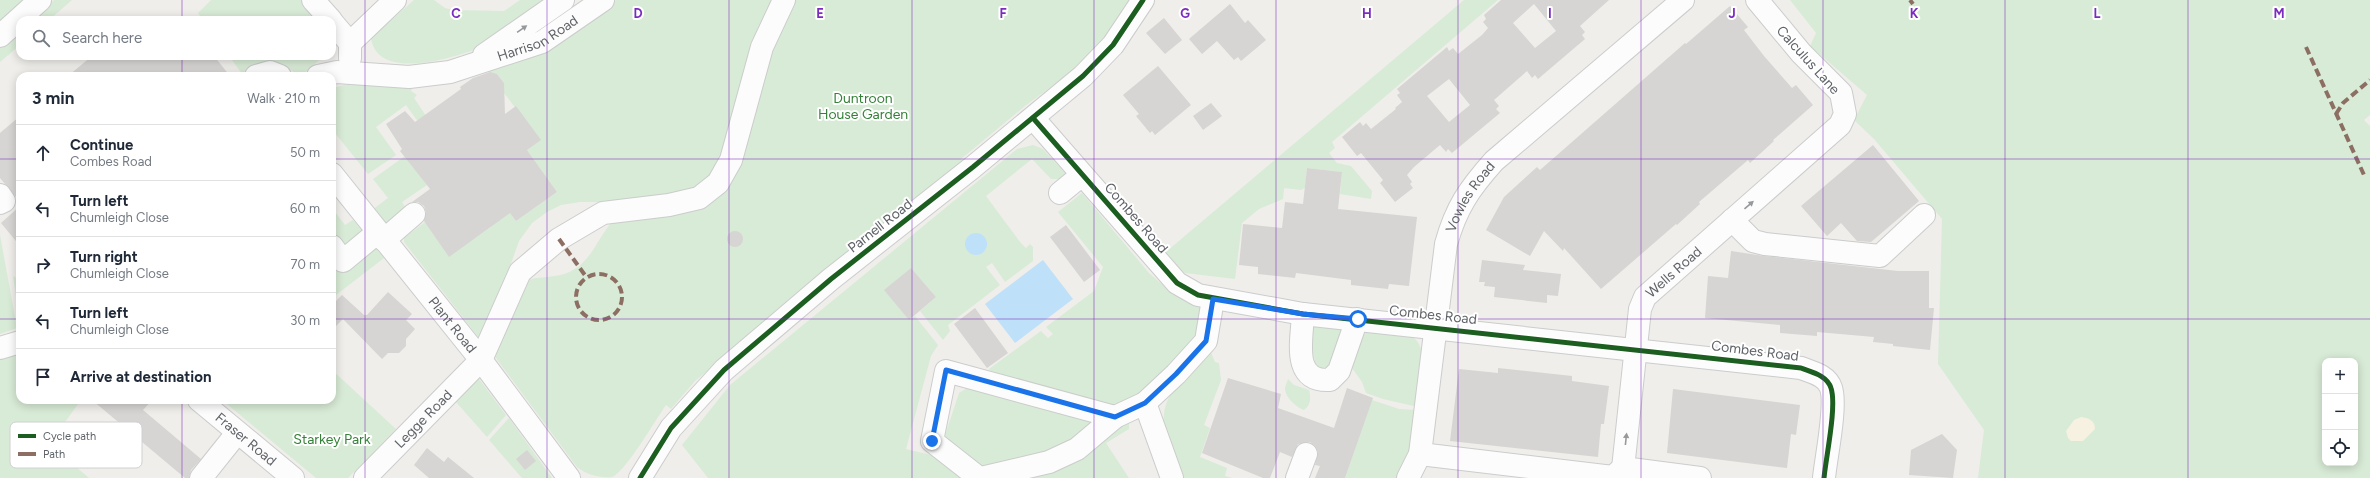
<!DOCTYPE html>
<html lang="en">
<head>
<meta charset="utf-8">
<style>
	:root { --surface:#fff; --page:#f6f6f7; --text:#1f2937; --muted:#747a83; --line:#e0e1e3 }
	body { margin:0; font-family:Figtree,sans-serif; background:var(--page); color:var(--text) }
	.controls { position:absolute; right:12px; bottom:12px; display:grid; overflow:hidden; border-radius:8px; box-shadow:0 2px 10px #0003 }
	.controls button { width:36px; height:36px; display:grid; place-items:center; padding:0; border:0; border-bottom:1px solid var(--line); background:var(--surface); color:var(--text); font:20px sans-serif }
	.stop { position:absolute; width:12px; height:12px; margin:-9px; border:3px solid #1a73e8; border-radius:50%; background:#fff }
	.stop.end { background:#1a73e8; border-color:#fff; box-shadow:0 1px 4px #0008 }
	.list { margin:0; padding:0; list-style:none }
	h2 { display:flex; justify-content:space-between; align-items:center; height:52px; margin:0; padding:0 16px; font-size:17px }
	h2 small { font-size:13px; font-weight:400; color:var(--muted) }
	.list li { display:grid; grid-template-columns:26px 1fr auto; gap:12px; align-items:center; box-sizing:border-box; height:56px; padding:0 16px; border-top:1px solid var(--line) }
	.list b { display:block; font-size:15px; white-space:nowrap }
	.list p { margin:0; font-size:13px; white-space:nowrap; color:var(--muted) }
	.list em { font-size:13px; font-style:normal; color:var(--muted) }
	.icon { flex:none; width:22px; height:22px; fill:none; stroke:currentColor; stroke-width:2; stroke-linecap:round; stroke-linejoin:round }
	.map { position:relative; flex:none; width:2370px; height:478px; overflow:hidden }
	.search { position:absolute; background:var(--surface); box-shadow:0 2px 10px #0003; left:16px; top:16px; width:320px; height:44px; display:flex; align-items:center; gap:10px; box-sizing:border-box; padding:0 14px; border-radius:12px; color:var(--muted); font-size:15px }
	.panel { position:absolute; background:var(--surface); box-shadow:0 2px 10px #0003; left:16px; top:72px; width:320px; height:332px; border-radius:12px }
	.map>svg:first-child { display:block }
</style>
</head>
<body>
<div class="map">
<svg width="2370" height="478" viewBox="0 0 2370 478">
	<rect width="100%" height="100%" fill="#efeeea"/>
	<g fill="#d8ebd6" fill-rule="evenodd">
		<polygon points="0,0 25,0 0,22"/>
		<polygon points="54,0 72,0 49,20 32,20"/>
		<polygon points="211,0 304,0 321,20 203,20 198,13"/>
		<path d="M 414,0 L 434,0 L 445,8 L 453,10 L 504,11 L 520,0 L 552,0 L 484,46 C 458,57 377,83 371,38 Z"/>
		<polygon points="616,0 776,0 719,168 693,192 615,202 580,202 561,205 547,212 532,223 519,241 502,289 479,338 404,242 404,238 425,222 449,256 491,227 470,198 489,184 516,221 557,192 527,150 540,140 504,93 504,83 497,74 487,72 550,48"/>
		<path d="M 788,0 L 1131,0 L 1116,25 L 1083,63 L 1025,106 L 961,159 L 963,161 L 695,381 L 671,409 L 666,405 C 656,419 625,473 612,477 C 599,478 587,475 577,467 L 490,350 L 525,281 C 538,276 551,278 564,274 C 590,266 596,240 612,222 L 705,203 Z"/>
		<polygon points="1464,0 1498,0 1332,142 1335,148 1329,153 1337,163 1351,166 1372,191 1371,199 1340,194 1342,172 1307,168 1305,188 1301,190 1284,188 1283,199 1259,209 1242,223 1235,279 1185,273 1174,264 1109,190 1111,188 1167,251"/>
		<path d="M 1790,0 L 2370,0 L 2370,115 L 2364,120 L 2370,126 L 2370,478 L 1978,478 L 1984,430 L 1938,364 L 1942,219 L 1874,139 L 1854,120 L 1867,95 L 1810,46 L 1816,33 ZM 2325,361 L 2355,361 L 2355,463 L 2325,463 Z"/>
		<polygon points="20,30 20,45 0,62 0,48"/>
		<path d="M 229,56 L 323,56 L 309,70 L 301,74 C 295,74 291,70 287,67 C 270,56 255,63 242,74 Z"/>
		<polygon points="357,82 413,87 411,91 417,95 414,98 432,125 424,130 406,105 376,127 396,155 368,174 335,133 332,134 332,88"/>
		<polygon points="1033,145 1043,149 1067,175 1059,179 1051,179 1032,159 986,196 1020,242 1026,248 1030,244 1033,247 1033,261 1005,282 992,263 986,267 1000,285 948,325 950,331 943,340 920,311 936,297 911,268 885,290 909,320 915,316 938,345 931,356 906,449 947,459 969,478 708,478 682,445 730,385 1017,149"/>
		<polygon points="405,156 427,185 402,202 405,207 384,225 372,210 388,198 373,179"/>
		<polygon points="1082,193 1149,273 1171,292 1202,307 1195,345 1123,409 998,381 989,369 1041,331 1048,338 1053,334 1046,327 1094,291 1103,267 1058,212"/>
		<polygon points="332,208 345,225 353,220 384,258 332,298"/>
		<polygon points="0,235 17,328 0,334"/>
		<polygon points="13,276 20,280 20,323"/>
		<path d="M 1315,324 L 1338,325 L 1342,334 L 1330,367 L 1325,371 L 1316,366 C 1314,352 1306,337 1315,324 Z"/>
		<path d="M 1369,330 C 1380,331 1396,329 1406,333 C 1434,344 1420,386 1418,407 L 1383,399 L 1366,393 L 1362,382 L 1350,365 L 1365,333 Z"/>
		<path d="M 1210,350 L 1215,362 L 1219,363 L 1221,380 L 1204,425 L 1210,428 L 1200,457 L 1227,468 L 1225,476 L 1232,478 L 1177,478 C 1155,406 1157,403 1210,350 Z"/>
		<polygon points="20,353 20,400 81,400 49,444 89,478 0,478 0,359"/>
		<polygon points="332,370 396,429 348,478 316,478 222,400 332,400"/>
		<polygon points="479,379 506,415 487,437 456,402 429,429 427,427"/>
		<path d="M 1288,379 L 1294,385 L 1309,390 C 1311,398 1311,405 1304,410 C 1297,408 1285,397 1285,389 C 1285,386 1287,382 1288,379 Z"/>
		<polygon points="967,388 1089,417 1092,426 1043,458 982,473 946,440 945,435 959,393"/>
		<polygon points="1372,400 1399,409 1418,410 1408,459 1398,478 1345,478"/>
		<polygon points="509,418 552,478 522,478 489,440"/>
		<polygon points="1124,423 1129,423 1129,429 1106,443 1129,478 1011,478"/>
	</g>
	<path fill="#f6f1e1" d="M 2081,417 C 2088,418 2095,420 2095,429 L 2083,441 L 2071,441 L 2068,438 L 2066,431 L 2074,420 Z"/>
	<g fill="#bfe0f9">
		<circle cx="976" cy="244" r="11"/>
		<polygon points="1043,260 1073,299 1015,343 985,304"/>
	</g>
	<g fill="#d6d5d3" fill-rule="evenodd">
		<path d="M 1501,0 L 1609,0 L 1580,26 L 1585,32 L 1582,35 L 1585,39 L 1538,79 L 1535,75 L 1532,78 L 1527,71 L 1494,100 L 1499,106 L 1496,109 L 1500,113 L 1452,153 L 1448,149 L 1446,152 L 1440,145 L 1414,167 L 1407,175 L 1412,182 L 1410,184 L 1413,188 L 1395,202 L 1380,183 L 1383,180 L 1361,153 L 1357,156 L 1342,137 L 1360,122 L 1363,126 L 1366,123 L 1371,129 L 1396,109 L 1395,108 L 1402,102 L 1397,95 L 1400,93 L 1397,89 L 1447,47 L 1449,51 L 1453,48 L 1458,54 L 1482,35 L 1488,28 L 1483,22 L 1486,19 L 1484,15 ZM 1534,4 L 1556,31 L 1535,48 L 1513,23 ZM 1449,79 L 1470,105 L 1449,122 L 1427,96 Z"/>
		<polygon points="1230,4 1245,23 1248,20 1266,40 1241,61 1238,57 1234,60 1217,41 1202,54 1189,39"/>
		<polygon points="1730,6 1748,27 1744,30 1764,56 1792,88 1796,85 1813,105 1773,140 1774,141 1750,163 1748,160 1699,202 1700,204 1677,225 1676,224 1601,289 1564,248 1563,251 1544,231 1530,256 1486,230 1504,197 1537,167 1540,170 1685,43 1686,44"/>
		<polygon points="1164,18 1182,40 1165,54 1146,33"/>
		<polygon points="92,56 214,56 230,76 68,76"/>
		<polygon points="1158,66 1191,105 1155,135 1152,131 1150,133 1136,116 1139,114 1123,95"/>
		<polygon points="490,72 497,74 504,83 505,114 516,106 541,140 527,150 557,192 516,221 510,213 449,257 424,221 426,212 424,206 418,202 412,202 430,189 400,151 402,149 386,124 405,111 415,122 461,89 460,87 473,78"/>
		<polygon points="1211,103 1222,116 1203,130 1193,116"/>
		<polygon points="20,116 20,202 0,178 0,133"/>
		<polygon points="1873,145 1919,201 1871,242 1857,241 1841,223 1827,236 1801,206"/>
		<polygon points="1307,168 1342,172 1338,209 1417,217 1409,286 1389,284 1388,289 1351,285 1351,280 1296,273 1295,278 1258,274 1258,267 1239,265 1243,224 1282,228 1285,202 1303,204"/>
		<polygon points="20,206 20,246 1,223"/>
		<polygon points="1066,225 1100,270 1084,282 1050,237"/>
		<circle cx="735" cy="239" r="8"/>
		<polygon points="1731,251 1764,256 1898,271 1929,271 1929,308 1934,308 1930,350 1893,346 1893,344 1873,342 1874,337 1817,332 1817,336 1780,333 1780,325 1705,318 1708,276 1728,278"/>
		<polygon points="1482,260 1525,265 1523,270 1561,274 1558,296 1547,295 1547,303 1494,297 1495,287 1484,286 1485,282 1479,282"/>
		<polygon points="911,268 936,297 909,320 884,290"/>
		<polygon points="388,292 412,314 406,320 415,329 406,339 406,346 399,353 388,353 382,359 343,319 332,330 332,305 342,295 364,315 367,315"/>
		<polygon points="975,308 1008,353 987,368 954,324"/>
		<polygon points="1498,368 1572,376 1572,381 1609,386 1604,424 1601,424 1598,457 1450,441 1459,369 1498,373"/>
		<polygon points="1228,378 1281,394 1278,408 1334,428 1347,388 1373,398 1345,478 1315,478 1320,466 1315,465 1318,452 1315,446 1310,442 1298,444 1292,457 1280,452 1270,478 1263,478 1202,453"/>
		<polygon points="1673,389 1800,405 1796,435 1791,434 1787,468 1667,453"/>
		<polygon points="92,400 152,400 143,410 201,459 191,470 189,478 185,478"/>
		<polygon points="1942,434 1957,450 1953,478 1909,475 1911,450"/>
		<polygon points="427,448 444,462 448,457 474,478 429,478 414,465"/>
		<polygon points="527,450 536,461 525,470 516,459"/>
	</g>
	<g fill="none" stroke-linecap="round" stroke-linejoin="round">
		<g stroke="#cbcccc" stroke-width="24">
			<g id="minor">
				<polyline points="313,0 331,20"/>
				<polyline points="332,22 350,43 350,58"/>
				<polyline points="0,36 40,0"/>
				<polyline points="350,43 395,0"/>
				<polyline points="484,55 563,0"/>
				<polyline points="256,76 270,72 280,76"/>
				<path id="s1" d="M 318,76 L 337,72 L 409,77 L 450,72 L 542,42 L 603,0"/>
				<path d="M 1033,118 L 1177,283 L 1198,295 L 1303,314 L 1801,368 C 1811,372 1827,375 1831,388 C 1837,406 1826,457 1824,478"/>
				<path id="s2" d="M 332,174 L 481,360 L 569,478"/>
				<polyline points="1060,193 1082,175"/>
				<polyline points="0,195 4,201 0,203"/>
				<polyline points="1732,220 1753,241 1765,244 1880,256 1924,215"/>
				<polyline points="384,240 414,214"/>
				<polyline points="332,246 343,261 378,232"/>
				<path d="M 1303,314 C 1302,340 1291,382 1330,380 L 1339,371 L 1357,319"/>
				<polyline points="0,348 20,342"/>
				<path id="s3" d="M 199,400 L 293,478"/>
				<polyline points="1145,403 1172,478"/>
				<polyline points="1420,454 1613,477 1623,468 1700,478"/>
				<polyline points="201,478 237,433"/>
				<path id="s4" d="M 365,478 L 481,360 L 520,272 L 559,239 L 603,213 L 669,205 L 699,198 L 718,183 L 731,160 L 762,47 L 784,0"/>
				<polyline points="640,478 671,428 724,370 831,279 973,167 1083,76 1113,45 1143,0"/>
				<polyline points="979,478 932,441 946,371 1115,417"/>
				<polyline points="981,478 1049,462 1077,449 1115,417 1145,403 1176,374 1206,341 1213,299"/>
				<polyline points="1297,478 1306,454"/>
				<path id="s5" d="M 1408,478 L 1420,454 L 1446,244 C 1456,208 1469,189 1494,161 L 1683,0"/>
				<path id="s6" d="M 1622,478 L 1640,309 L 1645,297 L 1840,125 L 1845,114 L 1841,93 L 1801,53 L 1757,0"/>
			</g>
		</g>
		<use href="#minor" stroke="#fdfcfc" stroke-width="22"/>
		<g stroke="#8d6e63" stroke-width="4" stroke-dasharray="8 4" stroke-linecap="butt">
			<polyline points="1910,0 1913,4"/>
			<polyline points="2306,47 2364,175"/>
			<polyline points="2336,114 2343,103 2370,80"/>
			<polyline points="559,239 587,278"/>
			<circle cx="599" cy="297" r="23"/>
		</g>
		<g stroke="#fff" stroke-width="8">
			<g id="cycleway">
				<path d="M 1033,118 L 1177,283 L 1198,295 L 1303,314 L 1801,368 C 1811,372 1827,375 1831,388 C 1837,406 1826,457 1824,478"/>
				<polyline points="640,478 671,428 724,370 831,279 973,167 1083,76 1113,45 1143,0"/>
			</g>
		</g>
		<use href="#cycleway" stroke="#1b5e20" stroke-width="5"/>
	</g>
	<defs><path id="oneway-solid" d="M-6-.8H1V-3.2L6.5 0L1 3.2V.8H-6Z"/></defs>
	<g fill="#96999c">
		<use href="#oneway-solid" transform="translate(522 29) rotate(-35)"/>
		<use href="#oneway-solid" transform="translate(1749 205) rotate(-41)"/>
		<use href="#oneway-solid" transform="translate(1626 439) rotate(-84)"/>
	</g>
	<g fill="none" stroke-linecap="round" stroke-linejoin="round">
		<polyline stroke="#1a73e8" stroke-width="5" points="932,441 946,370 1115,417 1145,403 1176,374 1206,341 1213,299 1303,314 1358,319"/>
	</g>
	<path fill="none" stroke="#7b2cbf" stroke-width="1" stroke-opacity="0.55" d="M 182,0 L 182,20M 365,0 L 365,478M 547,0 L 547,478M 729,0 L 729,478M 912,0 L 912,478M 1094,0 L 1094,478M 1276,0 L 1276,478M 1458,0 L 1458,478M 1641,0 L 1641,478M 1823,0 L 1823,478M 2005,0 L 2005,478M 2188,0 L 2188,478M 182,56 L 182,76M 0,159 L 20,159M 332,159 L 2370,159M 0,319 L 20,319M 332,319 L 2370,319M 182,400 L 182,478"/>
	<g text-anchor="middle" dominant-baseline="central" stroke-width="4" stroke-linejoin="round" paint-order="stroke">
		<g font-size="14" fill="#5f6368" stroke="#fff">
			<text stroke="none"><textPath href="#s1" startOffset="227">Harrison Road</textPath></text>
			<text transform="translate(1808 60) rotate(48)">Calculus Lane</text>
			<text stroke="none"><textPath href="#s5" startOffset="292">Vowles Road</textPath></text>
			<text transform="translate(1136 218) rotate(49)">Combes Road</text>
			<text transform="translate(880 226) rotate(-38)">Parnell Road</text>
			<text stroke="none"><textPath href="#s6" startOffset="221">Wells Road</textPath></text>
			<text transform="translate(1433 315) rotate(6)">Combes Road</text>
			<text stroke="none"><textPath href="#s2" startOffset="193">Plant Road</textPath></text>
			<text transform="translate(1755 351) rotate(7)">Combes Road</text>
			<text stroke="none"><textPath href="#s4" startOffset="83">Legge Road</textPath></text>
			<text stroke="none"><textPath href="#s3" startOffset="61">Fraser Road</textPath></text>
		</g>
		<g font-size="14" fill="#348238" stroke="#fff">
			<text x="863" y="98">Duntroon<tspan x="863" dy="16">House Garden</tspan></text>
			<text x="332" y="439">Starkey Park</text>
		</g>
	</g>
	<rect x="10" y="422" width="132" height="46" rx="6" fill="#fff" stroke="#cfd0d2" stroke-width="1"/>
	<rect x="18" y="434" width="18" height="4" fill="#1b5e20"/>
	<rect x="18" y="452" width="18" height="4" fill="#8d6e63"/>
	<g font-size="11" fill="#5f6368">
		<text x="43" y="440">Cycle path</text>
		<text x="43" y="458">Path</text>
	</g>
	<g font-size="13" text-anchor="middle" font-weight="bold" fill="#7b2cbf" stroke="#fff" stroke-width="4" stroke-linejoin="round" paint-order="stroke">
		<text x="456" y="18">C</text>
		<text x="638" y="18">D</text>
		<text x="820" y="18">E</text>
		<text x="1003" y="18">F</text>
		<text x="1185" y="18">G</text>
		<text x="1367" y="18">H</text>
		<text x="1550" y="18">I</text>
		<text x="1732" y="18">J</text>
		<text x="1914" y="18">K</text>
		<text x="2097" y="18">L</text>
		<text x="2279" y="18">M</text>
	</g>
</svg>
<div class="controls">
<button>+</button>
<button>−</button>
<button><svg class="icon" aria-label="locate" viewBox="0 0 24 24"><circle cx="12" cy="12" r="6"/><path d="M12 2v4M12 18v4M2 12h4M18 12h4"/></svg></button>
</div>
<div class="stop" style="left:1358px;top:319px"></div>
<div class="stop end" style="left:932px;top:441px"></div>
<div class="search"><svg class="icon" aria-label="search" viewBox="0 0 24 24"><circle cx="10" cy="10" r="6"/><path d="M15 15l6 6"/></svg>Search here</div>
<section class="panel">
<h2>3 min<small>Walk · 210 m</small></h2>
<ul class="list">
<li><svg class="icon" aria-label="ahead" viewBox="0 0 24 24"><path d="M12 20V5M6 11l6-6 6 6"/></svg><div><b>Continue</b><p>Combes Road</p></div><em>50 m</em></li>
<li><svg class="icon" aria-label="left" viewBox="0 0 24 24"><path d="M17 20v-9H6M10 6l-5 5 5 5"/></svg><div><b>Turn left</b><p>Chumleigh Close</p></div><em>60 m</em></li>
<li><svg class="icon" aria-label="right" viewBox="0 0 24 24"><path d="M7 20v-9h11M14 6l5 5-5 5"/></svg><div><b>Turn right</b><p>Chumleigh Close</p></div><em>70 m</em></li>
<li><svg class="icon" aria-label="left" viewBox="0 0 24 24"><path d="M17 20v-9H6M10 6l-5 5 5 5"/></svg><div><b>Turn left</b><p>Chumleigh Close</p></div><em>30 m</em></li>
<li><svg class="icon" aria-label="arrive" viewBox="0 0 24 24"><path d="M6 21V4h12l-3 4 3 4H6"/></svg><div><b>Arrive at destination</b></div></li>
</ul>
</section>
</div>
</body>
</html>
